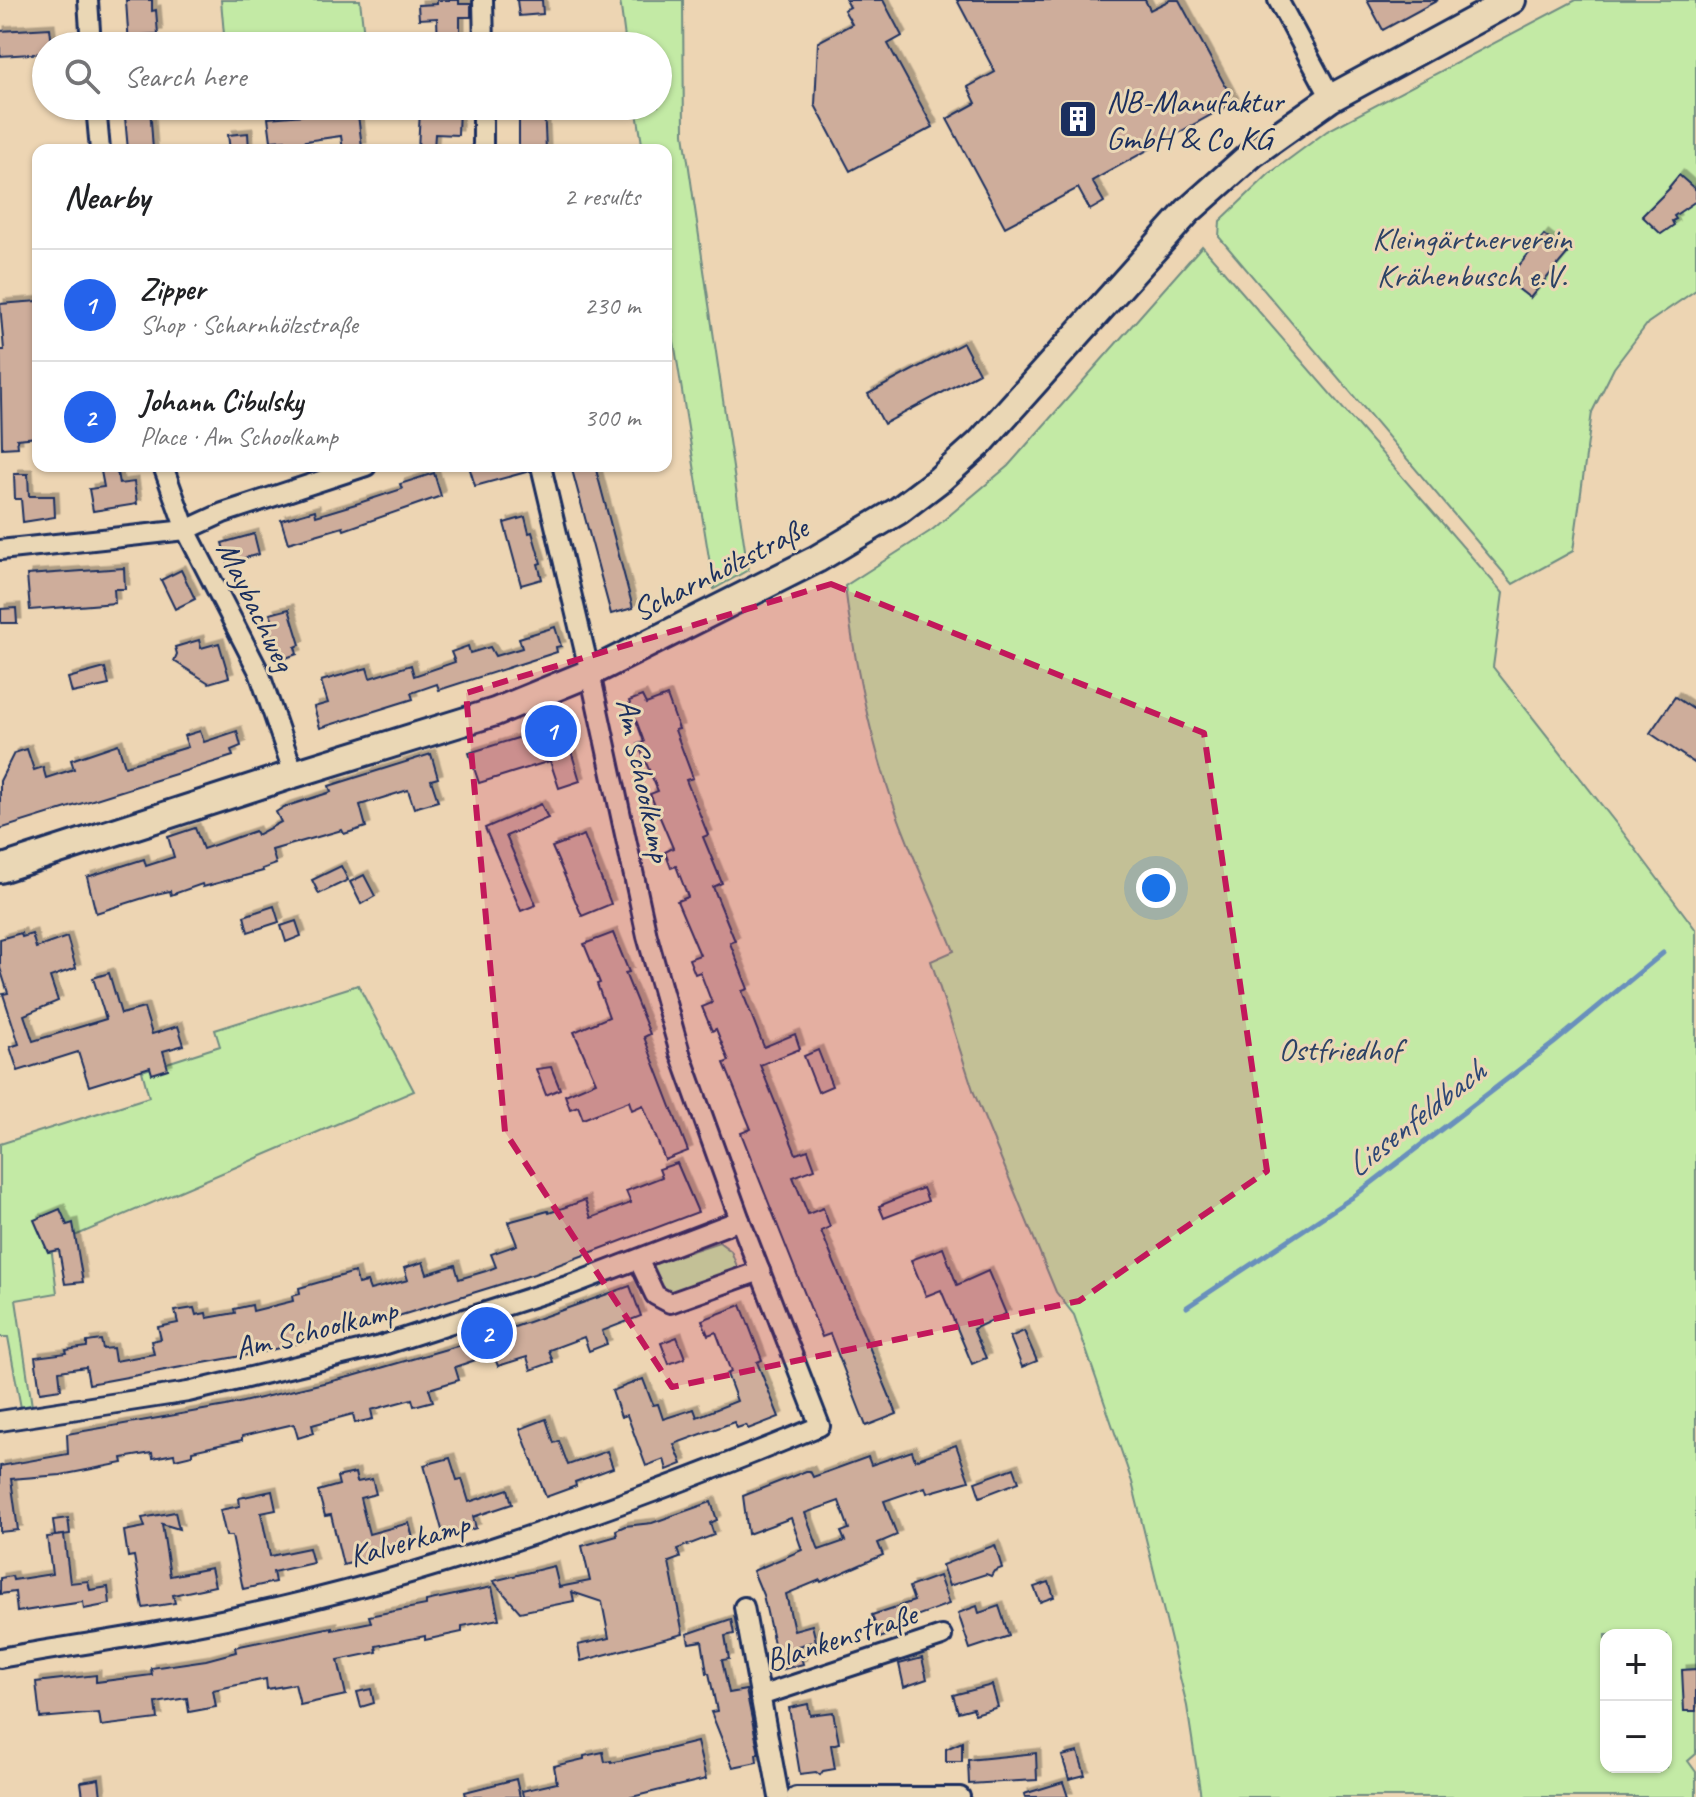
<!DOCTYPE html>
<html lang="en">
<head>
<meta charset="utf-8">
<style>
	:root { --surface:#fff; --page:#f2f2f2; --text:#202124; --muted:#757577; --line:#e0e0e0; --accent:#2563eb }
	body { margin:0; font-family:Caveat,sans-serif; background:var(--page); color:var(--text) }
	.controls { position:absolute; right:24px; bottom:24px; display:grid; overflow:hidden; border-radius:16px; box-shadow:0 2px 6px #0004 }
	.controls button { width:72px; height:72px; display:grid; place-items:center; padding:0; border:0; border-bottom:2px solid var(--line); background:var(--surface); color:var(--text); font:40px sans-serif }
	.you { position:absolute; left:1156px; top:888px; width:28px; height:28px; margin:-20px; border:6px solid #fff; border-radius:50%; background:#1a73e8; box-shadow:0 0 0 12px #1a73e833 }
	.badge { display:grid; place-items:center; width:52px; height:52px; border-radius:50%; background:var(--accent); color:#fff; font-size:26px; font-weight:700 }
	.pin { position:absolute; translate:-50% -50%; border:4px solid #fff; box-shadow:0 2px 8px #0006 }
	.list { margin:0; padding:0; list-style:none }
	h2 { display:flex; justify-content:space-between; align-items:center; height:104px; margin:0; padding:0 32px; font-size:34px }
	h2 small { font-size:26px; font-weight:400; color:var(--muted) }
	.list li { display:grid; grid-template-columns:52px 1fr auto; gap:24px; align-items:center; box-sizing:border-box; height:112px; padding:0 32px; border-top:2px solid var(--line) }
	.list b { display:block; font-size:30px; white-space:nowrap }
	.list p { margin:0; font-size:26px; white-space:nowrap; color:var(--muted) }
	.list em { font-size:26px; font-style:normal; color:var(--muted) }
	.icon { flex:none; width:44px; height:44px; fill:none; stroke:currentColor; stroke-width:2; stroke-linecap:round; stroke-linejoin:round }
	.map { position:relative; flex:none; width:1696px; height:1797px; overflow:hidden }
	.search { position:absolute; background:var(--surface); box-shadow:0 2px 6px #0004; left:32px; top:32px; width:640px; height:88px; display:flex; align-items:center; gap:20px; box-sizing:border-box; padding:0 28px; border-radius:44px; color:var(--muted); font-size:30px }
	.panel { position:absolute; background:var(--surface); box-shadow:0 2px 6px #0004; left:32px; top:144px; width:640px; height:328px; border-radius:16px }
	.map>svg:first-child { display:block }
</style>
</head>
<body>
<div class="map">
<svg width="1696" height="1797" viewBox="0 0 1696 1797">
	<defs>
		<filter id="shadow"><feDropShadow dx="4.5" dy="-4.5" stdDeviation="0" flood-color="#0004"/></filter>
	</defs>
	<rect width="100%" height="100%" fill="#edd5b3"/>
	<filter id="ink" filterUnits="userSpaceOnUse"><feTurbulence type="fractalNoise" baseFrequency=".0125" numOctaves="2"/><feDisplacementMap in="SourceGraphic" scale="16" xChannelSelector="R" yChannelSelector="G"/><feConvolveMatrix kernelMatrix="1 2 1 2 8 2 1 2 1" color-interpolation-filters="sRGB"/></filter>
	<g filter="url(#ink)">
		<g fill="#c3eaa5" stroke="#6f8c82" stroke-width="2" fill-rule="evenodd">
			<polygon points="221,0 360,0 365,45 225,46"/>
			<polygon points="620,0 683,0 684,134 748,570 714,589 666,292 666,150 643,150 636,106 658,106 658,46 626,46"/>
			<polygon points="1576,0 1696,0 1696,290 1648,323 1614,368 1592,412 1573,551 1513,584 1219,237 1220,221 1269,174 1327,131"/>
			<path d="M 1202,246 L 1503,593 L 1493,667 L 1622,831 L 1696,930 L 1696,1754 L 1688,1761 L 1696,1772 L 1696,1797 L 1201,1797 L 1187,1706 L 1132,1482 L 1074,1315 L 1056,1292 L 974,1093 L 931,961 L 954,951 C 932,897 905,842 887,785 C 866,721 853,653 845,586 L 932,530 L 1008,466 ZM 1606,1635 L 1666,1635 L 1666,1767 L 1606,1767 Z"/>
			<polygon points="358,985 414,1091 51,1246 57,1293 16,1300 32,1406 21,1408 8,1337 0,1337 0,1144 149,1097 142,1071 220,1046 215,1030"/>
			<polygon points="719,1242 731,1251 738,1269 673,1295 659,1291 652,1268 656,1263"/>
		</g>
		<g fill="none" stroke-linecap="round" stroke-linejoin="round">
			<polyline stroke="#6990bc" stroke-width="5" points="1187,1307 1353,1197 1554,1043 1663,953"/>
		</g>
		<g fill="#cead9b" stroke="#1b2f5e" stroke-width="2" fill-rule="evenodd" filter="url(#shadow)">
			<polygon points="126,0 152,0 152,11 156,10 158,34 142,35 143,46 129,46"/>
			<polygon points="437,0 459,0 459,4 471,4 471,17 460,17 460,46 438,46 437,18 419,19 418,5 437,4"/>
			<polygon points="517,0 542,0 543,14 519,16"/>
			<polygon points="846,0 883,0 902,36 888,44 933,127 850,171 815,105 818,42 852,24 844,10 850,7"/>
			<polygon points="957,0 1145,0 1150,10 1170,0 1179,0 1234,102 1092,181 1104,202 1090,210 1078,188 1005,227 947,119 976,103 968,87 995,72"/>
			<polygon points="1367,0 1438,0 1383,30"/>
			<polygon points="50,28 52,46 46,46 46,53 0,56 0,31"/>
			<polygon points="124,106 150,106 153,150 128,150"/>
			<polygon points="436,106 459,106 458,135 435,134 434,149 418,150 420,110 436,111"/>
			<polygon points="519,106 544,106 546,150 519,150"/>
			<polygon points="357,107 362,147 343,150 341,136 305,141 306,150 286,150 285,140 271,141 268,118 340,112 340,109"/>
			<polygon points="248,133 249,150 230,150 228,135"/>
			<polygon points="1679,175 1696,190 1696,201 1674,216 1676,219 1672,221 1674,225 1661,234 1642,216 1670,188 1669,187"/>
			<polygon points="1544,235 1567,254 1530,298 1507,280"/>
			<polygon points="38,301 38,437 17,439 18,447 2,448 0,350 4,350 0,304"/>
			<polygon points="963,343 979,373 884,424 868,394"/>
			<polygon points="100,466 116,466 119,484 134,482 137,504 93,511 89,489 104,487"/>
			<polygon points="469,466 529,466 530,471 475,486"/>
			<polygon points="571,466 595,466 633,608 611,614"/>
			<polygon points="434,473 441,496 344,530 343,527 288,543 281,520 315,510 316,516 359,503 402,489 400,484"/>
			<polygon points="14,474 28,474 29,496 54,496 55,517 23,522 21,499 15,499"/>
			<polygon points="525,517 529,533 532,532 541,563 538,564 542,579 521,585 504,523"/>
			<polygon points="254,534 259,554 228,563 222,543"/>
			<polygon points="124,568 125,589 114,589 115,603 30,610 27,575"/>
			<polygon points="181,570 195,599 175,609 161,580"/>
			<polygon points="16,608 17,623 1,623 1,609"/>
			<polygon points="289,609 300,645 295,647 297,654 283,659 281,651 277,652 269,626 274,624 270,614"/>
			<polygon points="555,627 561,646 556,647 557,652 439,690 437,684 411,693 413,699 320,728 314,707 328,703 321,681 367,668 370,678 411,665 414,676 455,662 451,652 468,646 470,653 490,647 495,656 522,648 519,638"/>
			<polygon points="199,640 201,648 219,643 229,677 209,683 174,661 177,654 175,647"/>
			<polygon points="105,668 109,685 72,693 68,678"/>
			<polygon points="642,696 646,704 667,696 679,729 675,730 693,778 686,780 708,835 703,837 722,883 713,887 735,941 730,943 748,989 742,991 764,1047 795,1034 800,1049 760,1065 796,1154 808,1150 815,1169 793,1177 808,1214 823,1208 830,1227 821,1231 897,1414 866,1426 830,1334 822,1337 785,1244 741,1133 751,1129 724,1063 729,1061 716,1029 712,1031 702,1007 712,1003 700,972 695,974 689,959 700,955 677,901 688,897 676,866 671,868 665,852 673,848 650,794 658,791 638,744 644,742 629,701"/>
			<polygon points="1675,697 1696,711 1696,764 1650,733"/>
			<polygon points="563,724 580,781 559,788 550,761 479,783 469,753"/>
			<polygon points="200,731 204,742 237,731 241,746 231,750 233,756 0,829 0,781 14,753 27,749 34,770 43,767 46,778 74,769 71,760 118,744 125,766 188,747 184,736"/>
			<polygon points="431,754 438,778 431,780 438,801 414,808 408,790 360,805 366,827 344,834 342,830 272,850 276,864 262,869 263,871 203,887 202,884 171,895 170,891 156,894 96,913 87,877 144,859 146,866 174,857 168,837 195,828 203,849 255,831 257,835 281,822 276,812 284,807 331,792 329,786"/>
			<polygon points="541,804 548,818 506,836 536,905 521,911 485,828"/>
			<polygon points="584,835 611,904 582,916 552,847"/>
			<polygon points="341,866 348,880 319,894 312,880"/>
			<polygon points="364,875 375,896 361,904 350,882"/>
			<polygon points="274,906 279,922 248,932 244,916"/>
			<polygon points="296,921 301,936 286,942 281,926"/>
			<polygon points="21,933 22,937 32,934 36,948 67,937 76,968 50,977 58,1001 24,1015 33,1041 106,1019 93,978 109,973 121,1014 144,1008 152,1034 178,1026 184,1045 163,1051 168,1069 152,1074 150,1067 89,1086 78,1052 18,1071 10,1047 19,1044 3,994 8,993 0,968 0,939"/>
			<polygon points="613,933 629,972 625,973 650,1034 644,1037 688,1151 665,1160 643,1105 632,1110 629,1101 583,1119 578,1106 570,1109 565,1095 596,1082 574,1032 609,1017 597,984 600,983 584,944"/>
			<polygon points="818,1050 832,1086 818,1092 804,1056"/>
			<polygon points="551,1067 560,1089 546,1095 536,1069"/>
			<polygon points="677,1163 698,1212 534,1274 363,1327 263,1352 89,1384 86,1367 59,1371 61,1389 40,1392 35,1357 67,1353 66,1350 87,1347 87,1342 101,1340 103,1349 113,1348 115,1361 154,1354 151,1341 161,1339 158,1327 178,1323 175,1311 194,1308 196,1315 206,1313 207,1318 235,1313 234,1309 252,1305 253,1311 293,1301 292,1296 300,1294 299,1288 355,1272 358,1284 367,1282 370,1290 408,1280 404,1268 423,1262 427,1274 455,1265 459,1279 486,1271 496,1267 491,1254 517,1245 508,1222 548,1211 549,1213 585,1200 591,1218 631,1203 626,1191 662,1177 659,1169"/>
			<polygon points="923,1188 928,1201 884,1218 879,1206"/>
			<polygon points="60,1209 67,1225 73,1223 83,1282 65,1284 59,1250 48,1252 34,1220"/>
			<polygon points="943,1248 957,1285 988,1271 1006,1314 973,1329 986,1358 972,1364 941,1290 926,1296 911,1260"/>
			<polygon points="630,1286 641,1316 602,1331 607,1344 589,1351 584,1337 549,1350 553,1362 531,1370 527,1357 498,1366 493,1354 455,1367 459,1380 429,1389 433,1401 414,1406 412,1399 371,1410 373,1419 355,1423 353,1414 312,1425 314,1433 298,1438 294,1424 242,1436 242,1440 192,1451 192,1455 175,1459 174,1454 153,1458 152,1453 122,1458 123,1463 61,1475 11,1479 18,1530 0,1532 0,1466 68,1454 67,1434 226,1406 353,1376 478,1340"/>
			<polygon points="741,1305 762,1360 757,1362 779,1417 748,1429 746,1425 737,1428 734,1422 674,1444 682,1464 667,1470 664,1459 646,1466 627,1415 621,1417 612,1391 643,1379 653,1405 658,1404 663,1419 694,1409 697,1417 737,1401 727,1374 731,1372 716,1332 708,1335 702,1320"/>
			<polygon points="1024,1331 1037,1361 1022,1367 1010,1337"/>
			<polygon points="677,1337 685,1358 669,1364 661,1343"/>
			<polygon points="546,1419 554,1443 559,1441 568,1465 607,1451 613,1468 575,1482 576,1486 546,1497 520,1429"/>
			<path d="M 956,1445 L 969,1481 L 927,1493 L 925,1487 L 884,1501 L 897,1535 L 878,1543 L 883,1555 L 821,1582 L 820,1580 L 786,1594 L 794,1630 L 812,1625 L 816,1641 L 798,1646 L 803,1664 L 780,1670 L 763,1595 L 753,1571 L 802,1550 L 791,1518 L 748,1534 L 743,1496 L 806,1471 L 810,1471 L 813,1477 L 868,1457 L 871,1465 L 912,1451 L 915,1460 ZM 839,1501 L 849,1529 L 841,1532 L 845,1541 L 819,1550 L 805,1513 Z"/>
			<polygon points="450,1458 457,1480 462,1479 469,1502 508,1489 512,1504 473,1517 476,1528 444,1537 424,1465"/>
			<polygon points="1014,1468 1019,1482 980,1497 975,1482"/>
			<polygon points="355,1473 357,1482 372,1479 376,1494 360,1498 369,1534 409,1523 413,1538 373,1549 375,1557 343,1565 331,1515 325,1516 318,1491 339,1485 337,1477"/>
			<polygon points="272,1491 276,1510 261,1513 270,1556 309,1548 313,1563 273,1572 275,1582 243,1589 232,1536 226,1536 220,1510 240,1506 239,1498"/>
			<polygon points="711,1502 717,1520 710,1523 714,1535 677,1549 680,1558 669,1562 683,1634 581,1661 578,1645 609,1638 602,1602 572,1592 574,1601 520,1612 493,1581 554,1566 559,1587 590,1581 582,1546 617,1536 616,1530 625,1526 652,1523"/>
			<polygon points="175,1512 179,1529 162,1524 170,1576 211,1568 215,1586 173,1595 175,1603 143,1608 134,1556 128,1557 124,1531 145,1527 142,1518"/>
			<polygon points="68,1518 70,1534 55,1536 53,1520"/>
			<polygon points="64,1535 70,1583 88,1581 90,1590 108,1587 110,1604 84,1609 83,1602 17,1612 15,1592 0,1594 0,1578 12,1576 13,1580 52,1574 47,1537"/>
			<polygon points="995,1545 1002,1568 994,1571 991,1576 986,1574 949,1586 942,1565"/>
			<polygon points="939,1576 949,1604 905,1620 908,1628 880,1638 872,1615 914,1601 909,1587"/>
			<polygon points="1049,1582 1054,1597 1040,1602 1034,1587"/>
			<polygon points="492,1587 499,1619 462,1626 462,1632 425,1640 425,1636 376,1646 377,1652 338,1660 346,1695 300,1705 295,1684 267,1689 266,1679 213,1690 216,1707 189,1712 187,1698 156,1703 158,1719 101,1726 99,1713 40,1718 36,1682 96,1675 96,1682 152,1675 151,1668 206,1660 236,1652 235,1647 332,1627 332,1630 371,1622 369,1616 426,1605 426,1601"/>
			<polygon points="977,1606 979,1613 999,1606 1009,1636 970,1649 958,1613"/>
			<polygon points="731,1619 734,1634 725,1636 729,1659 722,1660 729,1693 746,1690 759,1754 756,1754 757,1762 733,1767 711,1712 717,1711 709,1673 707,1673 702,1641 689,1643 687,1634"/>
			<polygon points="922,1658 927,1679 904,1687 899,1664"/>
			<polygon points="1696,1669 1696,1711 1684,1711 1682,1670"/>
			<polygon points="992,1685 998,1707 975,1714 973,1708 958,1712 953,1695"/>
			<polygon points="371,1689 374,1703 361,1707 357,1692"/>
			<polygon points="808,1704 810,1715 833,1712 839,1743 831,1745 835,1769 823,1771 820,1775 816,1772 800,1774 789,1708"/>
			<polygon points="697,1742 706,1779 632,1797 523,1797 522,1791 557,1783 554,1766 584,1759 584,1756 603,1752 605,1762 611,1761 611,1763"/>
			<polygon points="962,1742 962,1762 946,1762 946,1749"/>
			<polygon points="1078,1752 1085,1775 1069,1779 1062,1756"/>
			<polygon points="1036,1753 1037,1780 969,1784 968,1760"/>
			<polygon points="99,1779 101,1797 83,1797 81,1782"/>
			<polygon points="516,1779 520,1797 466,1797 465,1792"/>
			<polygon points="1063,1782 1068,1797 1025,1797 1024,1794"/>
		</g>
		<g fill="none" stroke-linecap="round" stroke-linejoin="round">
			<g stroke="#1b2f5e" stroke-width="24">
				<g id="street">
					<polyline points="88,0 91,46"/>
					<polyline points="483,0 484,46"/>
					<polyline points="1278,0 1331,98"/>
					<polyline points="96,106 100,150"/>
					<polyline points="483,106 483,150"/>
					<polyline points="163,466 186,530 259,672 294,774"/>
					<polyline points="0,550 186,530 223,513 366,466"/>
					<polyline points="639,1261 655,1295 670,1303 760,1271"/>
					<polyline points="0,1421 188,1392 380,1346 570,1285 740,1220 680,1053 647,936 590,673 541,466"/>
					<polyline points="744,1607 779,1797"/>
					<path d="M 0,1658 C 81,1644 164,1633 245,1615 C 440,1573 636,1502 820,1426 L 740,1220"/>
					<polyline points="760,1696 942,1636"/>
					<polyline points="796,1797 960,1797"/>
				</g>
			</g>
			<g stroke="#1b2f5e" stroke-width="32">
				<polyline id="secondary" points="0,869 294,774 495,712 590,673 817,559 898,511 940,479 980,443 1188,211 1252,154 1331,98 1512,0"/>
			</g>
			<use href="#street" stroke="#ead7b5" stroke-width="18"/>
			<use href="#secondary" stroke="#ead7b5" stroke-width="26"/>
		</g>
	</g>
	<path fill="#c2185b" fill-opacity="0.2" stroke="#c2185b" stroke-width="6" stroke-dasharray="16 10" stroke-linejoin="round" d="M 831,584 L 1204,733 L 1267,1171 L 1079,1301 L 672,1387 L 505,1132 L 466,693 Z"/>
	<defs>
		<g id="building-square" transform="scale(2)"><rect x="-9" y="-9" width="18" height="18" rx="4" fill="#1b2f5e" stroke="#ead7b5"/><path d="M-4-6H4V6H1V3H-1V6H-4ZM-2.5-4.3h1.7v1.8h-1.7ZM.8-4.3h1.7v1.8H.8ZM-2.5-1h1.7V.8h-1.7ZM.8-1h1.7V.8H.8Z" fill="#fff"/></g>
	</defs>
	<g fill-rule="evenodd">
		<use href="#building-square" x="1078" y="119"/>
	</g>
	<g text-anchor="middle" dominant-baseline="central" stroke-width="6" stroke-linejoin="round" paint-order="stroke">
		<g font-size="32" fill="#1b2f5e" stroke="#ead7b5" text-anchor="start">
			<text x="1106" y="101">NB-Manufaktur<tspan x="1106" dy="37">GmbH &amp; Co KG</tspan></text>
		</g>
		<g font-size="32" fill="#2c4265" stroke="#ead7b5">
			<text x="1472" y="238">Kleingärtnerverein<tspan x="1472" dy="37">Krähenbusch e.V.</tspan></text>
			<text x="1340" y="1049">Ostfriedhof</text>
		</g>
		<g font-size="32" fill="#1b2f5e" stroke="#ead7b5">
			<text transform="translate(720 569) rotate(-27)">Scharnhölzstraße</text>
			<text transform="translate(256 606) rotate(64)">Maybachweg</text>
			<text transform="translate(644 780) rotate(78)">Am Schoolkamp</text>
			<text transform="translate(316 1329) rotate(-14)">Am Schoolkamp</text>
			<text transform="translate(409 1540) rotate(-16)">Kalverkamp</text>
			<text transform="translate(841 1637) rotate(-18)">Blankenstraße</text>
		</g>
		<g font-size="34" font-style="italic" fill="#2e4775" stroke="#ead7b5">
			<text transform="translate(1415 1118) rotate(-38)">Liesenfeldbach</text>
		</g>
	</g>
</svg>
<div class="controls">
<button>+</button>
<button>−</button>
</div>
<div class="you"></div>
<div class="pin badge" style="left:551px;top:731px">1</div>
<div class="pin badge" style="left:487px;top:1333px">2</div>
<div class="search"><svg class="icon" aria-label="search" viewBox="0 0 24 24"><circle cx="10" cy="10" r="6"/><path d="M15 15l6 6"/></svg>Search here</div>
<section class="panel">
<h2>Nearby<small>2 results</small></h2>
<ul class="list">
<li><span class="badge">1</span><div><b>Zipper</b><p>Shop · Scharnhölzstraße</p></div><em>230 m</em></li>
<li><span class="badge">2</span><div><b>Johann Cibulsky</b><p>Place · Am Schoolkamp</p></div><em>300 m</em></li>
</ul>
</section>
</div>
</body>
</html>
